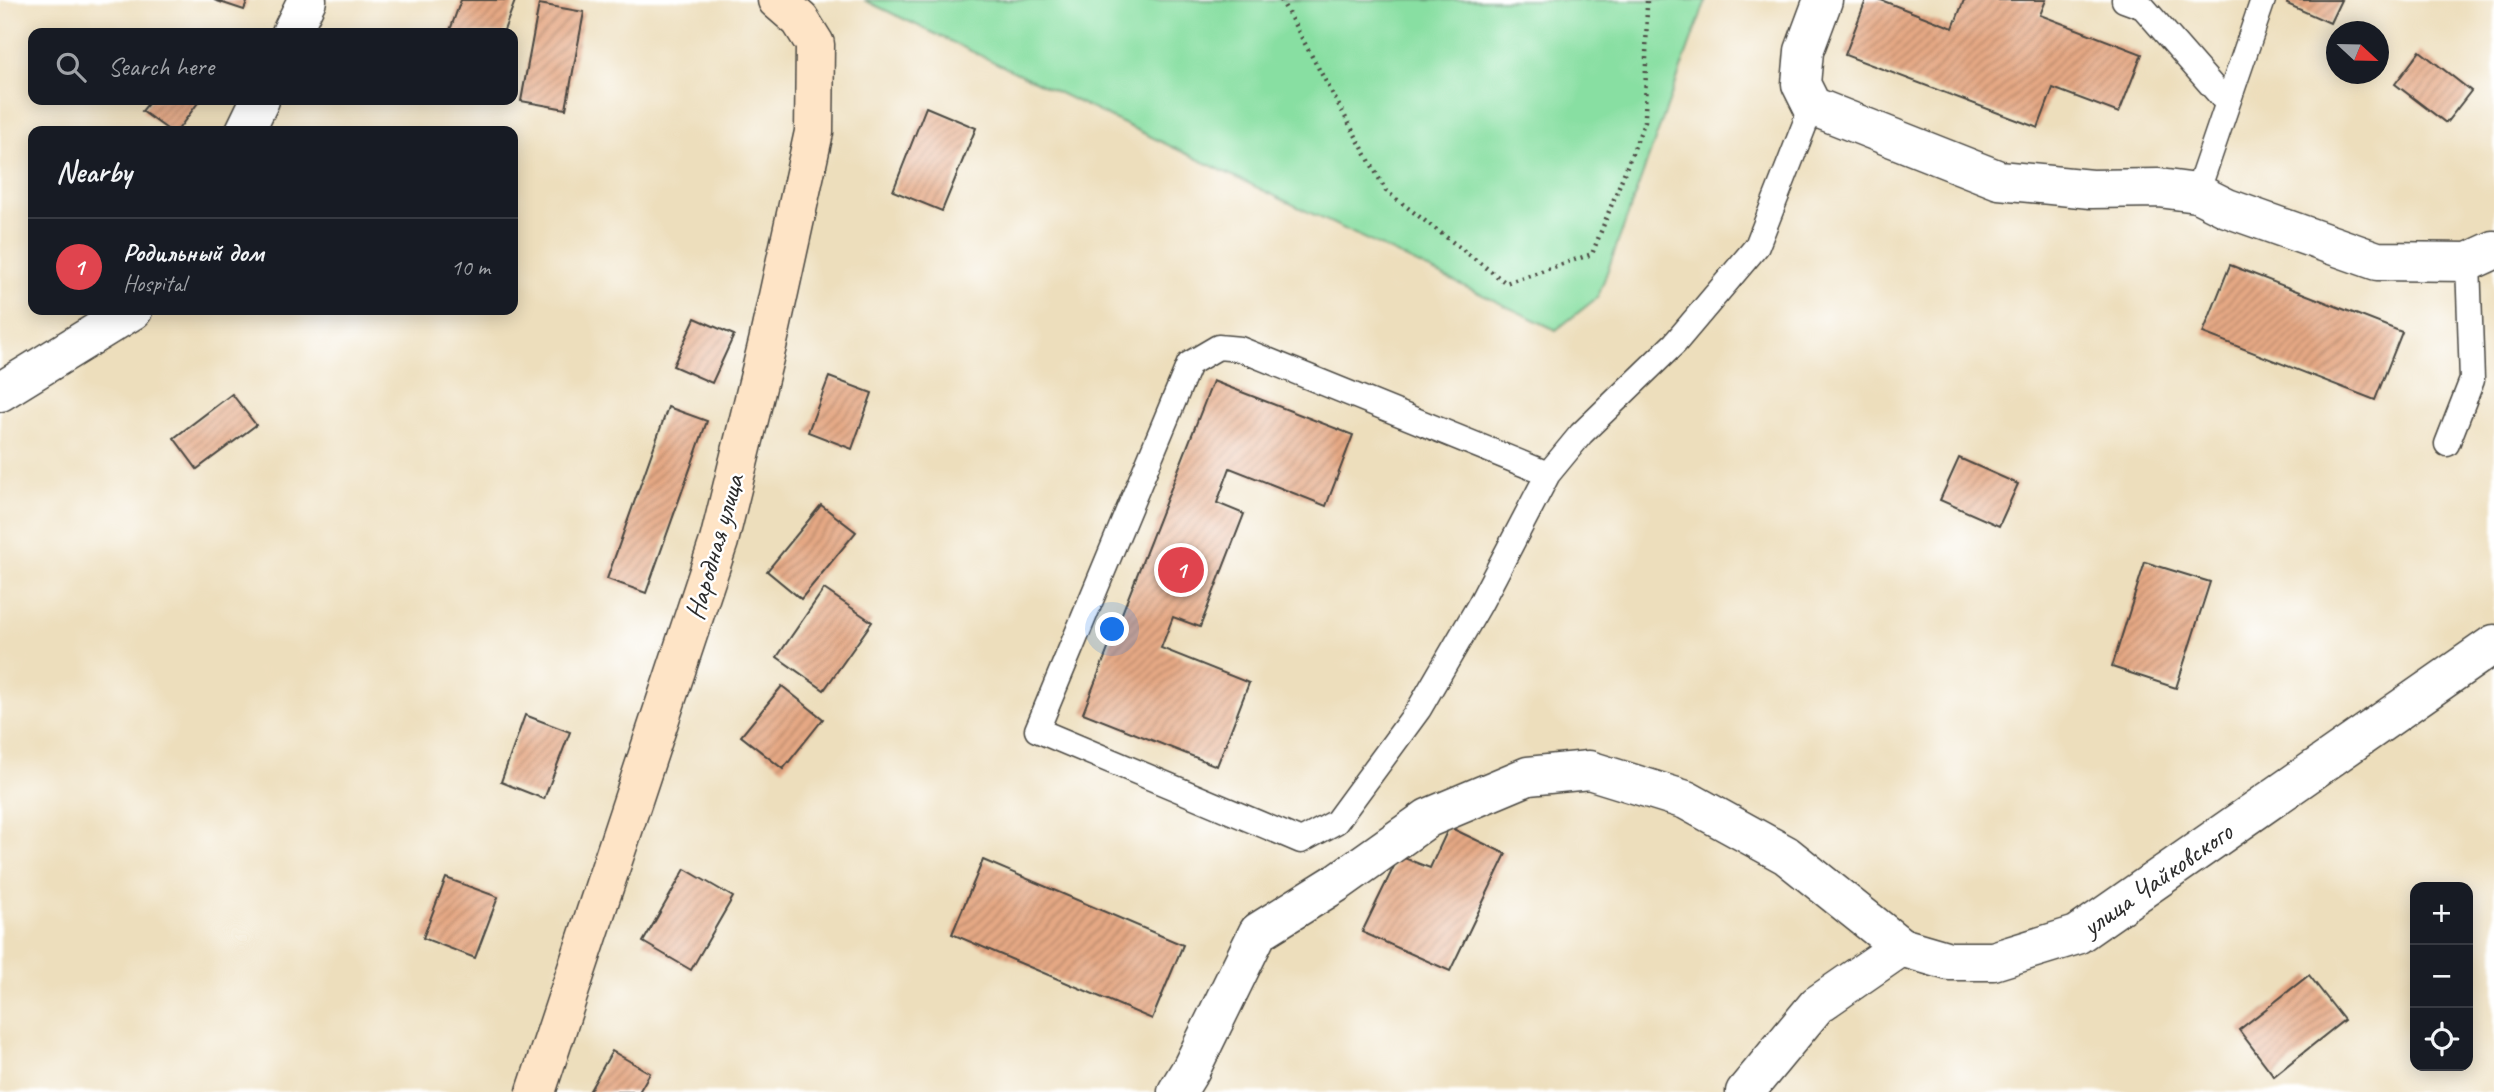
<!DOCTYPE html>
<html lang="en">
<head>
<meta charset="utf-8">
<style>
	:root { --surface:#171b24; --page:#242831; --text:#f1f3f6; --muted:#9ea1a6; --line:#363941; --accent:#d690ce }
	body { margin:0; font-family:Caveat,sans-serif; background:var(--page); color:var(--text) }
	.controls { position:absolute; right:21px; bottom:21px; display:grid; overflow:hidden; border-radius:14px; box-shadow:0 4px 18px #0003 }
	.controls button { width:63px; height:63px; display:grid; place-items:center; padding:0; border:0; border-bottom:2px solid var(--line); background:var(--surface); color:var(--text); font:35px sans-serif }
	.compass { position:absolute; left:2326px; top:21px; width:63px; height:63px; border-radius:50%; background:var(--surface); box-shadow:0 4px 18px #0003; rotate:112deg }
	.you { position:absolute; left:1113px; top:630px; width:24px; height:24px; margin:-18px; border:5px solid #fff; border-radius:50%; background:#1a73e8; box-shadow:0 0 0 10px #1a73e833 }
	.badge { display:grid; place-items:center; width:46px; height:46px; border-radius:50%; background:var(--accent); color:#fff; font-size:23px; font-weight:700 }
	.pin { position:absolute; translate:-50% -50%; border:4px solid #fff; box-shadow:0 2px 7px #0006 }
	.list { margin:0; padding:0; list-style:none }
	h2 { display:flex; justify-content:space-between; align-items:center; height:91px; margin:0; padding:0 28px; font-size:30px }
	h2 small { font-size:23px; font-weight:400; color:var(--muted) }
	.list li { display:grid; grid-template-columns:46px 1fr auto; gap:21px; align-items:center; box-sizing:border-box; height:98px; padding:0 28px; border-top:2px solid var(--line) }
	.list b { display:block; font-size:26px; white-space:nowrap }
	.list p { margin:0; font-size:23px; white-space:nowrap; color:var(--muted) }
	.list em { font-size:23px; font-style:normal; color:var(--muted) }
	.icon { flex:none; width:38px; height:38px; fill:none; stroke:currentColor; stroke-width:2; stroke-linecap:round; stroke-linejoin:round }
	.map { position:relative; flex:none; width:2494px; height:1092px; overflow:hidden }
	.search { position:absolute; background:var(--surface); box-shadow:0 4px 18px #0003; left:28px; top:28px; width:490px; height:77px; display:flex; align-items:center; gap:18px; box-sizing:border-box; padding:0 24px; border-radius:14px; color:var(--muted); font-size:26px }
	.panel { position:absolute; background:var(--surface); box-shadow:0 4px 18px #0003; left:28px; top:126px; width:490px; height:189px; border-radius:14px }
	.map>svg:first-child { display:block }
</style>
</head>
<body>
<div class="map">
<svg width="2494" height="1092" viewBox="0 0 2494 1092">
	<defs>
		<pattern id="building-hatch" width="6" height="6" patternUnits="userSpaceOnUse" patternTransform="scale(1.75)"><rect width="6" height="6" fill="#e5a884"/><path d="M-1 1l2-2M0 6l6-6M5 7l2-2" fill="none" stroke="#ba896c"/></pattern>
	</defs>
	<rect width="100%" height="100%" fill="#fff"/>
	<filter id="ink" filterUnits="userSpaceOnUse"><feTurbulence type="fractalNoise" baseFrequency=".0143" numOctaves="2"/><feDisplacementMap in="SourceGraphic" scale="14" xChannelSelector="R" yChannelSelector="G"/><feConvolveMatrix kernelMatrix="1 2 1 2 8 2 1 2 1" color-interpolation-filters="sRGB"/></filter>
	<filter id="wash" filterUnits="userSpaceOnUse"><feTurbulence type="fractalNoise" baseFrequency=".00686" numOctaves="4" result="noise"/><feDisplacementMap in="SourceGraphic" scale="28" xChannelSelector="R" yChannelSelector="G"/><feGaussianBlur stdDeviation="1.57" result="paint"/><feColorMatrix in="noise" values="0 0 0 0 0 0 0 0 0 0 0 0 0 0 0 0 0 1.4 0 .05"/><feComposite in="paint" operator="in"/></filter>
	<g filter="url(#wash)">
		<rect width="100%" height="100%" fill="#eddebc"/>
		<polygon fill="#88dfa2" stroke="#5a8566" stroke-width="2" points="864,0 1706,0 1598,297 1556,330"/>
		<g id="blocks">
			<g fill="url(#building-hatch)">
				<polygon points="214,0 248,0 244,10"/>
				<polygon points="461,0 513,0 515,1 503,33 449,33"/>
				<polygon points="1866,0 1881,0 1953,28 1964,0 2046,0 2040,15 2142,54 2119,113 2053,88 2038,128 1845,55"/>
				<polygon points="2288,0 2341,0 2330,23 2287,4"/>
				<polygon points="539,4 584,12 566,109 521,101"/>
				<polygon points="2420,51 2471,91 2446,123 2395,84"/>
				<polygon points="151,100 200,100 177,131 170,131 142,111"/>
				<polygon points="926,107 976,128 942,211 893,191"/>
				<polygon points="2230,265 2402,332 2375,400 2203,333"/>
				<polygon points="695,318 734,335 712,383 673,366"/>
				<polygon points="829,377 872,393 852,449 808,432"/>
				<polygon points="1213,381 1353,435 1326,506 1230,468 1217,503 1244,514 1200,627 1173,617 1161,648 1249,683 1217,766 1083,713"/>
				<polygon points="232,394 256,425 197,469 174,438"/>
				<polygon points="668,407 707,421 646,593 607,579"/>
				<polygon points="1959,458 2018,484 1999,526 1940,500"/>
				<polygon points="821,505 856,532 801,599 767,571"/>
				<polygon points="2145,562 2210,582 2176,688 2112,667"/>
				<polygon points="824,589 872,622 824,690 777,657"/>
				<polygon points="782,686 823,719 783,769 741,736"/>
				<polygon points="525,715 570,732 544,799 501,782"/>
				<polygon points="1449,827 1506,854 1450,971 1362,932 1399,856 1430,868"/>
				<polygon points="983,860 1183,945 1152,1019 952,934"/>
				<polygon points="685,869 733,897 691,970 643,942"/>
				<polygon points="446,878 498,897 475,958 423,938"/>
				<polygon points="2309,975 2344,1020 2274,1076 2239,1030"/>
				<polygon points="612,1051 650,1073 639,1092 589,1092"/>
			</g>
		</g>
	</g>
	<g filter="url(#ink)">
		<use href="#blocks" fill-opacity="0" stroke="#484641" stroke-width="2"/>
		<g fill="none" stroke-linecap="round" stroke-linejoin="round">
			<g stroke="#484641" stroke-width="27">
				<g id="lane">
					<polyline points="2124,0 2143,7 2227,103"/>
					<polyline points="2197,193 2263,0"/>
					<polyline points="2447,444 2472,380 2468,262"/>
					<polyline points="1548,474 1240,349 1218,347 1189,364 1037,730 1301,841 1336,822 1419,709 1480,604 1548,474 1581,434 1675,343 1757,246 1812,106"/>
				</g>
			</g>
			<g stroke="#484641" stroke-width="41">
				<g id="street">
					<polyline points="1823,0 1804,51 1801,84 1812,106 1999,180 2091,189 2159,188 2197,193 2227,208 2377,261 2468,262 2494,250"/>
					<polyline points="291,33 307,0"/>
					<polyline points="245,131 260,100"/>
					<polyline points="0,392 133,310"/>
					<polyline points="1177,1092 1191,1069 1258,932 1338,882 1428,818 1528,776 1589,770 1686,800 1786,855 1901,947"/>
					<polyline points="1745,1092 1817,1005 1901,947 1949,961 1993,961 2077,935 2494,644"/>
				</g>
			</g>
			<g stroke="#484641" stroke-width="41">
				<polyline id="secondary" points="536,1092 719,541 768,342 814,132 815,44 800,20 777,0"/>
			</g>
			<polyline stroke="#484641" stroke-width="4.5" stroke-dasharray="2 5" stroke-linecap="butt" points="1281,0 1386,191 1506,283 1592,254 1645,121 1647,0"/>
			<use href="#lane" stroke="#fff" stroke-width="24"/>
			<use href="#street" stroke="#fff" stroke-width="38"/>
			<use href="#secondary" stroke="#fee4c6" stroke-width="38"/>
		</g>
	</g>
	<g text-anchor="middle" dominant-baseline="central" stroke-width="5" stroke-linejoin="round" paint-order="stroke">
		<g font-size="28" fill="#2b2b2b" stroke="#fff">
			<text transform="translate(714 547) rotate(-74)">Народная улица</text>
			<text transform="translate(2157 879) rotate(-35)">улица Чайковского</text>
		</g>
	</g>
</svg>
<div class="controls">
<button>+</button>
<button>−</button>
<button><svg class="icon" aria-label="locate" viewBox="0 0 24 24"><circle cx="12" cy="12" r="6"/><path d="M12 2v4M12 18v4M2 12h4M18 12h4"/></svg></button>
</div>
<svg class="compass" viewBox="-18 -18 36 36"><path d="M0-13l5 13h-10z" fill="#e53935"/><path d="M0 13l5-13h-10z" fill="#9ea1a6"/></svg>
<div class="you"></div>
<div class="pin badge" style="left:1181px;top:570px;background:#e0444e">1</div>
<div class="search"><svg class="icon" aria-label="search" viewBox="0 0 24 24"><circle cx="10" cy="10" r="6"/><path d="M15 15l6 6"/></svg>Search here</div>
<section class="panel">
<h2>Nearby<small></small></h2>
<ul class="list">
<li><span class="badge" style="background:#e0444e">1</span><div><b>Родильный дом</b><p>Hospital</p></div><em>10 m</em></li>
</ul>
</section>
</div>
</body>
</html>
